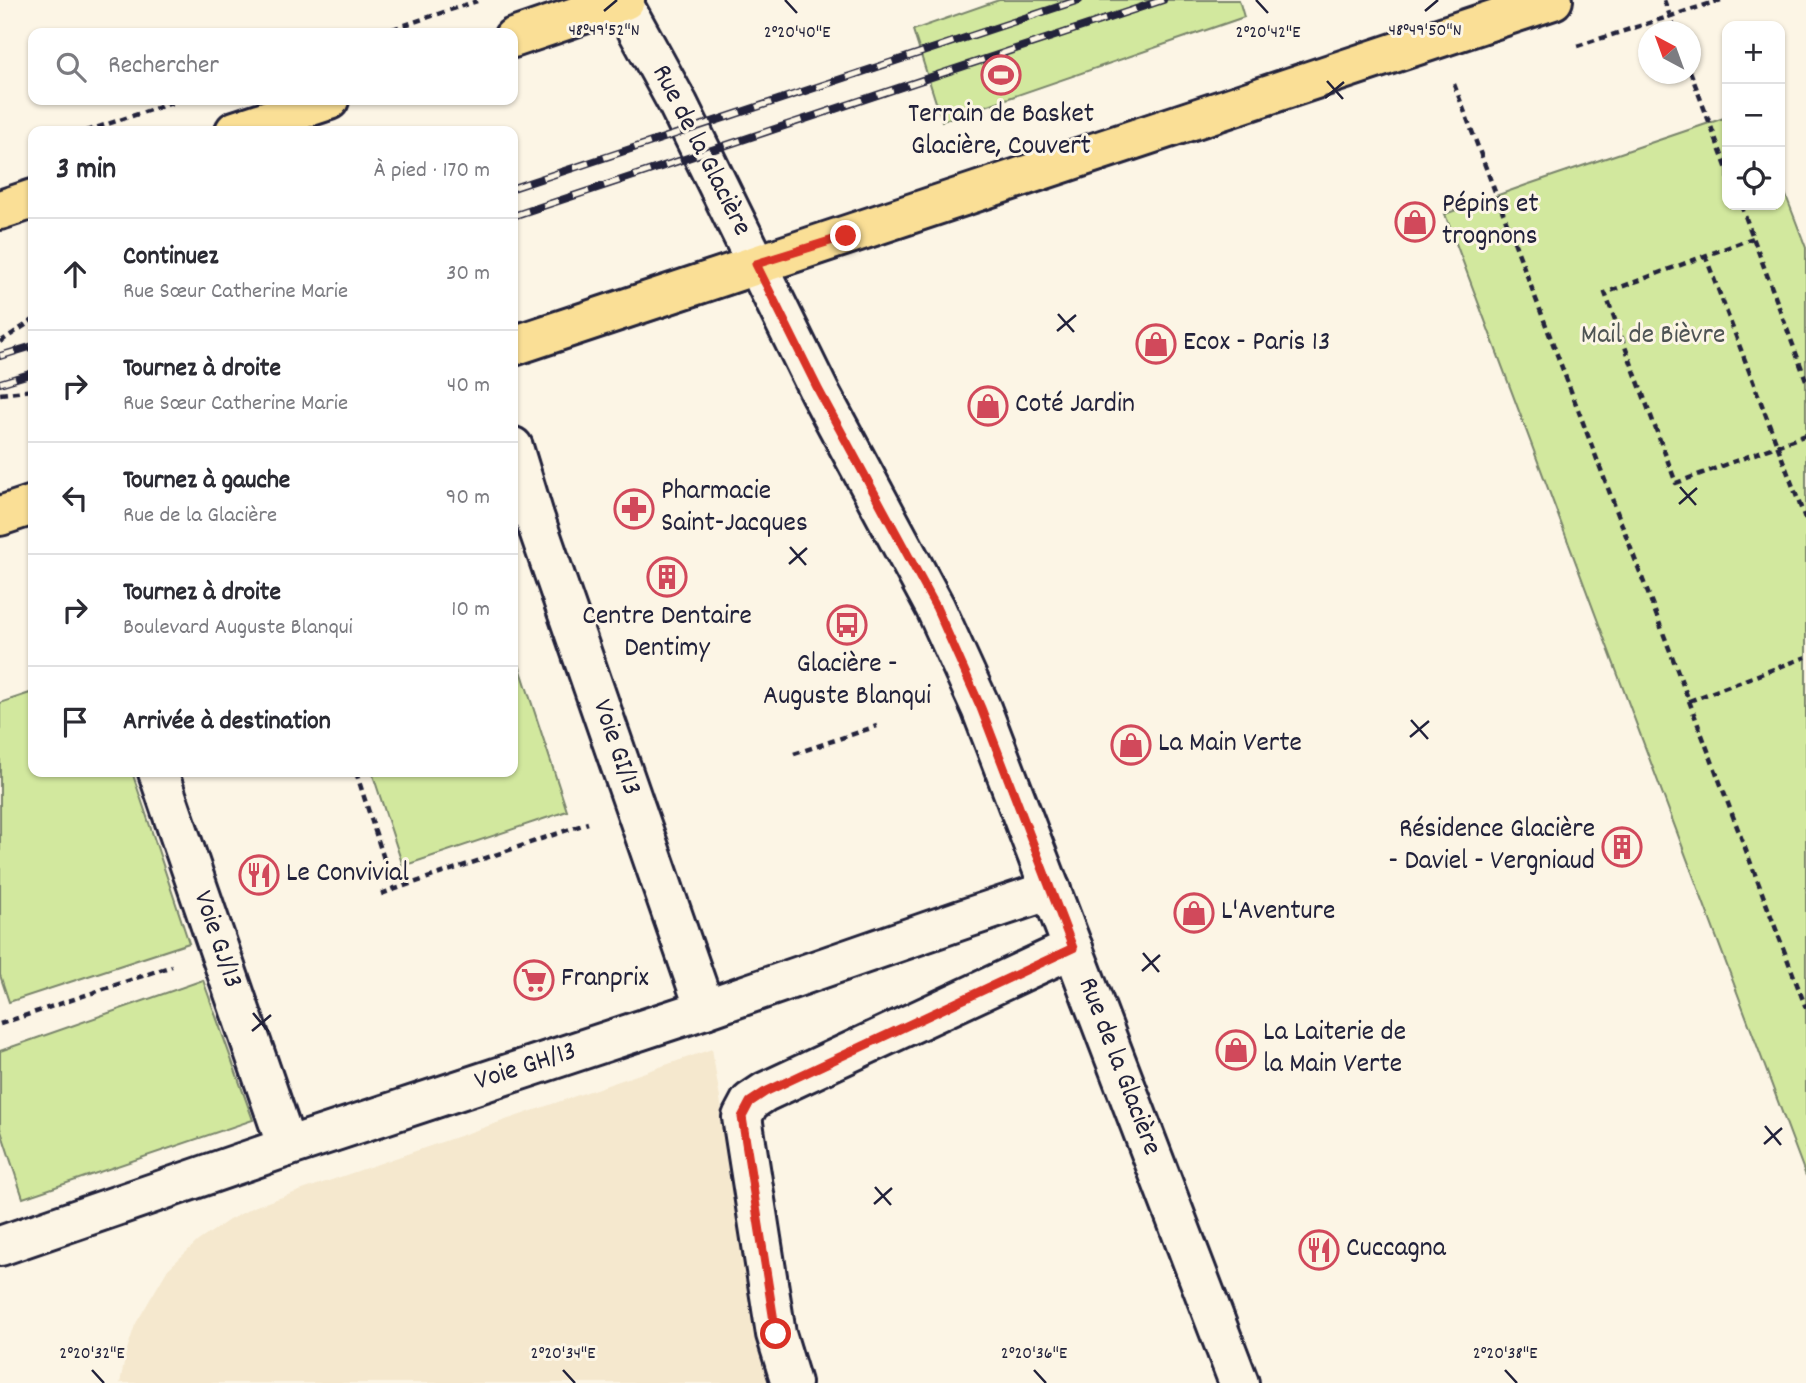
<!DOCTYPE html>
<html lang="fr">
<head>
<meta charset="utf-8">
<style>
	:root { --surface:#fff; --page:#f7f7f7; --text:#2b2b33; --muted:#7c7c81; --line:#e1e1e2 }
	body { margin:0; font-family:Dekko,sans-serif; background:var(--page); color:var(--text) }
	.controls { position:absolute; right:21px; top:21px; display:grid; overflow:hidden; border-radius:14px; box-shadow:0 2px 5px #0004 }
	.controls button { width:63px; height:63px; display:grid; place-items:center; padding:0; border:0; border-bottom:2px solid var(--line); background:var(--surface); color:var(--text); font:35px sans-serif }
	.compass { position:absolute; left:1638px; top:21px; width:63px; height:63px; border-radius:50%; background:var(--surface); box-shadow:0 2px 5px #0004; rotate:319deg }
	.stop { position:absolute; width:21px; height:21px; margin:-16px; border:5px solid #d93025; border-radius:50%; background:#fff }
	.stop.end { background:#d93025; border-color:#fff; box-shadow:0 2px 7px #0008 }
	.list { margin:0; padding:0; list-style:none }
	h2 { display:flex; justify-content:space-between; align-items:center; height:91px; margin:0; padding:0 28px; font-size:30px }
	h2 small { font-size:23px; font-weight:400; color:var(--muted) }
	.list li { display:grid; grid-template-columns:46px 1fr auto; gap:21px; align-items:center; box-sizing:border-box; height:112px; padding:0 28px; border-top:2px solid var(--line) }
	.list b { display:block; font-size:26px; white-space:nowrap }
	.list p { margin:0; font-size:23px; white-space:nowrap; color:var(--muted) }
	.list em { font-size:23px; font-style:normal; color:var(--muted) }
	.icon { flex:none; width:38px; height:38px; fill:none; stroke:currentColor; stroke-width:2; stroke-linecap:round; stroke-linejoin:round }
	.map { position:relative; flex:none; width:1806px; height:1383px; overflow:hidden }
	.search { position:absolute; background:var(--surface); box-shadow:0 2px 5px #0004; left:28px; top:28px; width:490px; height:77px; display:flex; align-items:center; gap:18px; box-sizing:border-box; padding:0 24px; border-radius:14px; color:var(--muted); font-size:26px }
	.panel { position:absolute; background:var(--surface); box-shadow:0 2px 5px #0004; left:28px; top:126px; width:490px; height:651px; border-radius:14px }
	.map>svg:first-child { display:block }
</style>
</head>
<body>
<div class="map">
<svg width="1806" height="1383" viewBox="0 0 1806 1383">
	<rect width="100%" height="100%" fill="#fcf5e5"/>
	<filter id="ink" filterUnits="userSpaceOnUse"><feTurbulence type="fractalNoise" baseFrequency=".0143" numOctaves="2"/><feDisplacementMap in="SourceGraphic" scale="14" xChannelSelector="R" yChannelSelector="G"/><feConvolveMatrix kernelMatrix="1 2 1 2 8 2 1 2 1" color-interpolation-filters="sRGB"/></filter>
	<g filter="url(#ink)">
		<polygon fill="#f5e8ce" points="712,1049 734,1185 750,1305 774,1383 120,1383 126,1353 135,1325 168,1269 198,1241 229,1220 256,1206"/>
		<g fill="#d2e89e" stroke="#7a856c" stroke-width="2">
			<polygon points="999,0 1239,0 1244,17 942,121 913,30"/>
			<polygon points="1727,117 1727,205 1780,205 1780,180 1806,248 1806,1176 1445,214 1529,184"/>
			<polygon points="513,646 567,811 403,866 372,772 513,772"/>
			<polygon points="33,692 33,772 132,772 189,943 9,1002 0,975 0,703"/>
			<polygon points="203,980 253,1120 23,1198 0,1128 0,1051"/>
		</g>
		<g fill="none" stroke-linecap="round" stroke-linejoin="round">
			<g stroke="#22223b" stroke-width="44">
				<g id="minor">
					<polyline points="621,0 678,104 819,391 935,607 981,708 1239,1383"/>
					<polyline points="513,447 534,516 705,1009"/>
					<polyline points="158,772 287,1147"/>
					<polyline points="0,1246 287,1147 705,1009 961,920 1051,890"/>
					<polyline points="791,1383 776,1334 742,1117 750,1102 765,1092 1073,948"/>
				</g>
			</g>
			<g stroke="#22223b" stroke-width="44">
				<g id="major">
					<polyline points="513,38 625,0"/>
					<polyline points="235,131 329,100"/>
					<polyline points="0,210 33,199"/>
					<polyline points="513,346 1553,0"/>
					<polyline points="0,516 33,505"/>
				</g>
			</g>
			<g stroke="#22223b" stroke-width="4.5" stroke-dasharray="7 5" stroke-linecap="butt">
				<polyline points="1664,0 1676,32"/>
				<polyline points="381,33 477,1"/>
				<polyline points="1577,46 1721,0"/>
				<polyline points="1690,71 1727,169"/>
				<polyline points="1454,84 1806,1008"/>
				<polyline points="86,131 181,100"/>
				<polyline points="1741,205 1806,380"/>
				<polyline points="1753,238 1605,293 1676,483 1806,435"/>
				<polyline points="1705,255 1806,521"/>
				<polyline points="0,342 33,320"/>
				<polyline points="0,394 33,390"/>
				<polyline points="1689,701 1806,657"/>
				<polyline points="794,754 877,726"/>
				<polyline points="356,772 394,890"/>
				<polyline points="381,894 588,823"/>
				<polyline points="0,1024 172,966"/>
			</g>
			<use href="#minor" stroke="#fcf5e5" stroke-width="38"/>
			<use href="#major" stroke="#fadf96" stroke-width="38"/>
			<g stroke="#22223b" stroke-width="8">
				<g id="rail">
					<polyline points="513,188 1079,0"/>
					<polyline points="513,216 1163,0"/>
					<polyline points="0,356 33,346"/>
					<polyline points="0,383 33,373"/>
				</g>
			</g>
			<use href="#rail" stroke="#fcf5e5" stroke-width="5" stroke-dasharray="16" stroke-linecap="butt"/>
		</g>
	</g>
	<g fill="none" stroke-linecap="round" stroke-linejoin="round" filter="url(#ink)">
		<polyline stroke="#d93025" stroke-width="9" points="776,1334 742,1117 750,1102 765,1092 1073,948 981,708 936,607 819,391 756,264 846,236"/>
	</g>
	<path fill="none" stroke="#22223b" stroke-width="2.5" d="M 785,0 L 797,13M 1256,0 L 1268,13M 604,11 L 617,0M 1425,11 L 1438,0M 1327,81 L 1343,99M 1325,98 L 1344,82M 1058,314 L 1074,332M 1057,331 L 1076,315M 1680,487 L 1696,505M 1679,504 L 1697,488M 790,547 L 806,565M 789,564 L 807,548M 1411,720 L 1428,739M 1410,737 L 1429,721M 1143,953 L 1159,972M 1142,971 L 1160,955M 253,1013 L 269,1032M 252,1031 L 271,1015M 1765,1126 L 1781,1145M 1764,1144 L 1782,1128M 875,1187 L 891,1205M 874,1204 L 892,1188M 92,1370 L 104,1383M 563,1370 L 575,1383M 1034,1370 L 1046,1383M 1505,1370 L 1517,1383"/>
	<defs>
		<g id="stadium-ring" transform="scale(2.0125)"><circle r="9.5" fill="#fcf5e5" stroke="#d1495b" stroke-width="1.5"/><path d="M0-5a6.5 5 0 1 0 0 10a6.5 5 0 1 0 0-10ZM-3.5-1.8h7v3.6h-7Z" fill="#d1495b"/></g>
		<g id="shop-ring" transform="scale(2.0125)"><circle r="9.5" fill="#fcf5e5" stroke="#d1495b" stroke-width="1.5"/><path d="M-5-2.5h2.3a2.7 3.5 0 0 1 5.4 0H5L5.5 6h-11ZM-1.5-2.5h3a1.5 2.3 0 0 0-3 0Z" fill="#d1495b"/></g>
		<g id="pharmacy-ring" transform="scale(2.0125)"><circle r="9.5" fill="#fcf5e5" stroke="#d1495b" stroke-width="1.5"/><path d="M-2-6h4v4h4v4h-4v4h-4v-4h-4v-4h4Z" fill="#d1495b"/></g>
		<g id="building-ring" transform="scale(2.0125)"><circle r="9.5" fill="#fcf5e5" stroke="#d1495b" stroke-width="1.5"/><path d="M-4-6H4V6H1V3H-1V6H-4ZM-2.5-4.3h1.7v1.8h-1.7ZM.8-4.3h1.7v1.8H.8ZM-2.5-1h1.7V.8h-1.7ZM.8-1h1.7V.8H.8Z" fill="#d1495b"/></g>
		<g id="bus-ring" transform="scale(2.0125)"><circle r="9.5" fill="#fcf5e5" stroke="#d1495b" stroke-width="1.5"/><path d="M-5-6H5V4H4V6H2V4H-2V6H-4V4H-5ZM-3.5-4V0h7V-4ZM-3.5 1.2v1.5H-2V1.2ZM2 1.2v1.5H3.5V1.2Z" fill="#d1495b"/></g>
		<g id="restaurant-ring" transform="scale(2.0125)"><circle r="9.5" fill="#fcf5e5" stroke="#d1495b" stroke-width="1.5"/><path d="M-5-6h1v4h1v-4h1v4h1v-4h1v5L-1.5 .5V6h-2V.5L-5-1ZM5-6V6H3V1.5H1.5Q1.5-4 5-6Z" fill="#d1495b"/></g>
		<g id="supermarket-ring" transform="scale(2.0125)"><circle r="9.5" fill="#fcf5e5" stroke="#d1495b" stroke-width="1.5"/><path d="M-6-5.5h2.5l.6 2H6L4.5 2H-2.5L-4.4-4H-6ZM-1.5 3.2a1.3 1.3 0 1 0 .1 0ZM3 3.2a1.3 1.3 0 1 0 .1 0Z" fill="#d1495b"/></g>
	</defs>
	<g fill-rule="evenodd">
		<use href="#stadium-ring" x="1001" y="75"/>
		<use href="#shop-ring" x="1415" y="222"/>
		<use href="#shop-ring" x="1156" y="344"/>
		<use href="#shop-ring" x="988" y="406"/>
		<use href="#pharmacy-ring" x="634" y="509"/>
		<use href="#building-ring" x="667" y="577"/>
		<use href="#bus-ring" x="847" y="625"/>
		<use href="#shop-ring" x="1131" y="745"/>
		<use href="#building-ring" x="1622" y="847"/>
		<use href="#restaurant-ring" x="259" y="875"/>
		<use href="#shop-ring" x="1194" y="913"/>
		<use href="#supermarket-ring" x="534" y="980"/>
		<use href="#shop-ring" x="1236" y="1050"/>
		<use href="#restaurant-ring" x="1319" y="1250"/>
	</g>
	<g text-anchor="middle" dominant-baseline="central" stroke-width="6" stroke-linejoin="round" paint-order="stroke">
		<g font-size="28" fill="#22223b" stroke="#fcf5e5" text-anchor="start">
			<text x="1001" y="116" text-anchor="middle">Terrain de Basket<tspan x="1001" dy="32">Glacière, Couvert</tspan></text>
			<text x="1442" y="206">Pépins et<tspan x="1442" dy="32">trognons</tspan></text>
			<text x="1183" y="344">Ecox - Paris 13</text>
			<text x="1015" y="406">Coté Jardin</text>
			<text x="661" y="493">Pharmacie<tspan x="661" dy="32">Saint-Jacques</tspan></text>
			<text x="667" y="618" text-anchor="middle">Centre Dentaire<tspan x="667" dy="32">Dentimy</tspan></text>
			<text x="847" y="666" text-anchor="middle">Glacière -<tspan x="847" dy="32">Auguste Blanqui</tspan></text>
			<text x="1158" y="745">La Main Verte</text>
			<text x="1595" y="831" text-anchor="end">Résidence Glacière<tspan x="1595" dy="32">- Daviel - Vergniaud</tspan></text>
			<text x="286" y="875">Le Convivial</text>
			<text x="1221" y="913">L'Aventure</text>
			<text x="561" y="980">Franprix</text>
			<text x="1263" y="1034">La Laiterie de<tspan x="1263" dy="32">la Main Verte</tspan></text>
			<text x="1346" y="1250">Cuccagna</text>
		</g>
		<g font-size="28" fill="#22223b" stroke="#fcf5e5">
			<text transform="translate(700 151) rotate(63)">Rue de la Glacière</text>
			<text transform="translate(615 748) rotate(71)">Voie GI/13</text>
			<text transform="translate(216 940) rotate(71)">Voie GJ/13</text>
			<text transform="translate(1118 1067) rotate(69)">Rue de la Glacière</text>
			<text transform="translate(526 1068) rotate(-18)">Voie GH/13</text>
		</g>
		<g font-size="28" fill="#4e5454" stroke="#fcf5e5">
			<text x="1653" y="337">Mail de Bièvre</text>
		</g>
	</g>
	<g font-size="18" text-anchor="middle" fill="#22223b" stroke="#fcf5e5" stroke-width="6" stroke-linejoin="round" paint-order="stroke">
		<text x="1425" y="35">48°49'50"N</text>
		<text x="604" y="35">48°49'52"N</text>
		<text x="797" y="37">2°20'40"E</text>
		<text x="1268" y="37">2°20'42"E</text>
		<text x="92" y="1358">2°20'32"E</text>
		<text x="563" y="1358">2°20'34"E</text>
		<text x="1034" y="1358">2°20'36"E</text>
		<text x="1505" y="1358">2°20'38"E</text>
	</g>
</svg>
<div class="controls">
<button>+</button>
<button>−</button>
<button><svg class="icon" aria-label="locate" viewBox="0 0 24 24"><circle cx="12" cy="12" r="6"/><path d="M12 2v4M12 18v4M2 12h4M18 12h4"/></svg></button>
</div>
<svg class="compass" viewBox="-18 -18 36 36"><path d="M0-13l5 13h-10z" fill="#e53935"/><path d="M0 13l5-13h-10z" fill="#7c7c81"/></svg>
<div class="stop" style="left:776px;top:1334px"></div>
<div class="stop end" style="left:846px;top:236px"></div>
<div class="search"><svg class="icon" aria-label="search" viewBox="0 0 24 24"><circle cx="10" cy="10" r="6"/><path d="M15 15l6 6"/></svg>Rechercher</div>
<section class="panel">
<h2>3 min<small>À pied · 170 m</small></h2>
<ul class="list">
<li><svg class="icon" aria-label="ahead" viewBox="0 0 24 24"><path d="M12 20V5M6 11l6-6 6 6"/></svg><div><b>Continuez</b><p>Rue Sœur Catherine Marie</p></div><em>30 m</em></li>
<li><svg class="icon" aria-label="right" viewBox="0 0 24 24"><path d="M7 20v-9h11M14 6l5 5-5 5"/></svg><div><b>Tournez à droite</b><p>Rue Sœur Catherine Marie</p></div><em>40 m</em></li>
<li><svg class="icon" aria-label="left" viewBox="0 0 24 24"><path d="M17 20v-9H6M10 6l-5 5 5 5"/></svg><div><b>Tournez à gauche</b><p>Rue de la Glacière</p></div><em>90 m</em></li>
<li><svg class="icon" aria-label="right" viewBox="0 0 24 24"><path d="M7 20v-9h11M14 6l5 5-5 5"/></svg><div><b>Tournez à droite</b><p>Boulevard Auguste Blanqui</p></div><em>10 m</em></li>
<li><svg class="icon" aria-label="arrive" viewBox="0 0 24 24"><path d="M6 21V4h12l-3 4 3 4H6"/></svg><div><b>Arrivée à destination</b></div></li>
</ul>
</section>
</div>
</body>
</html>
